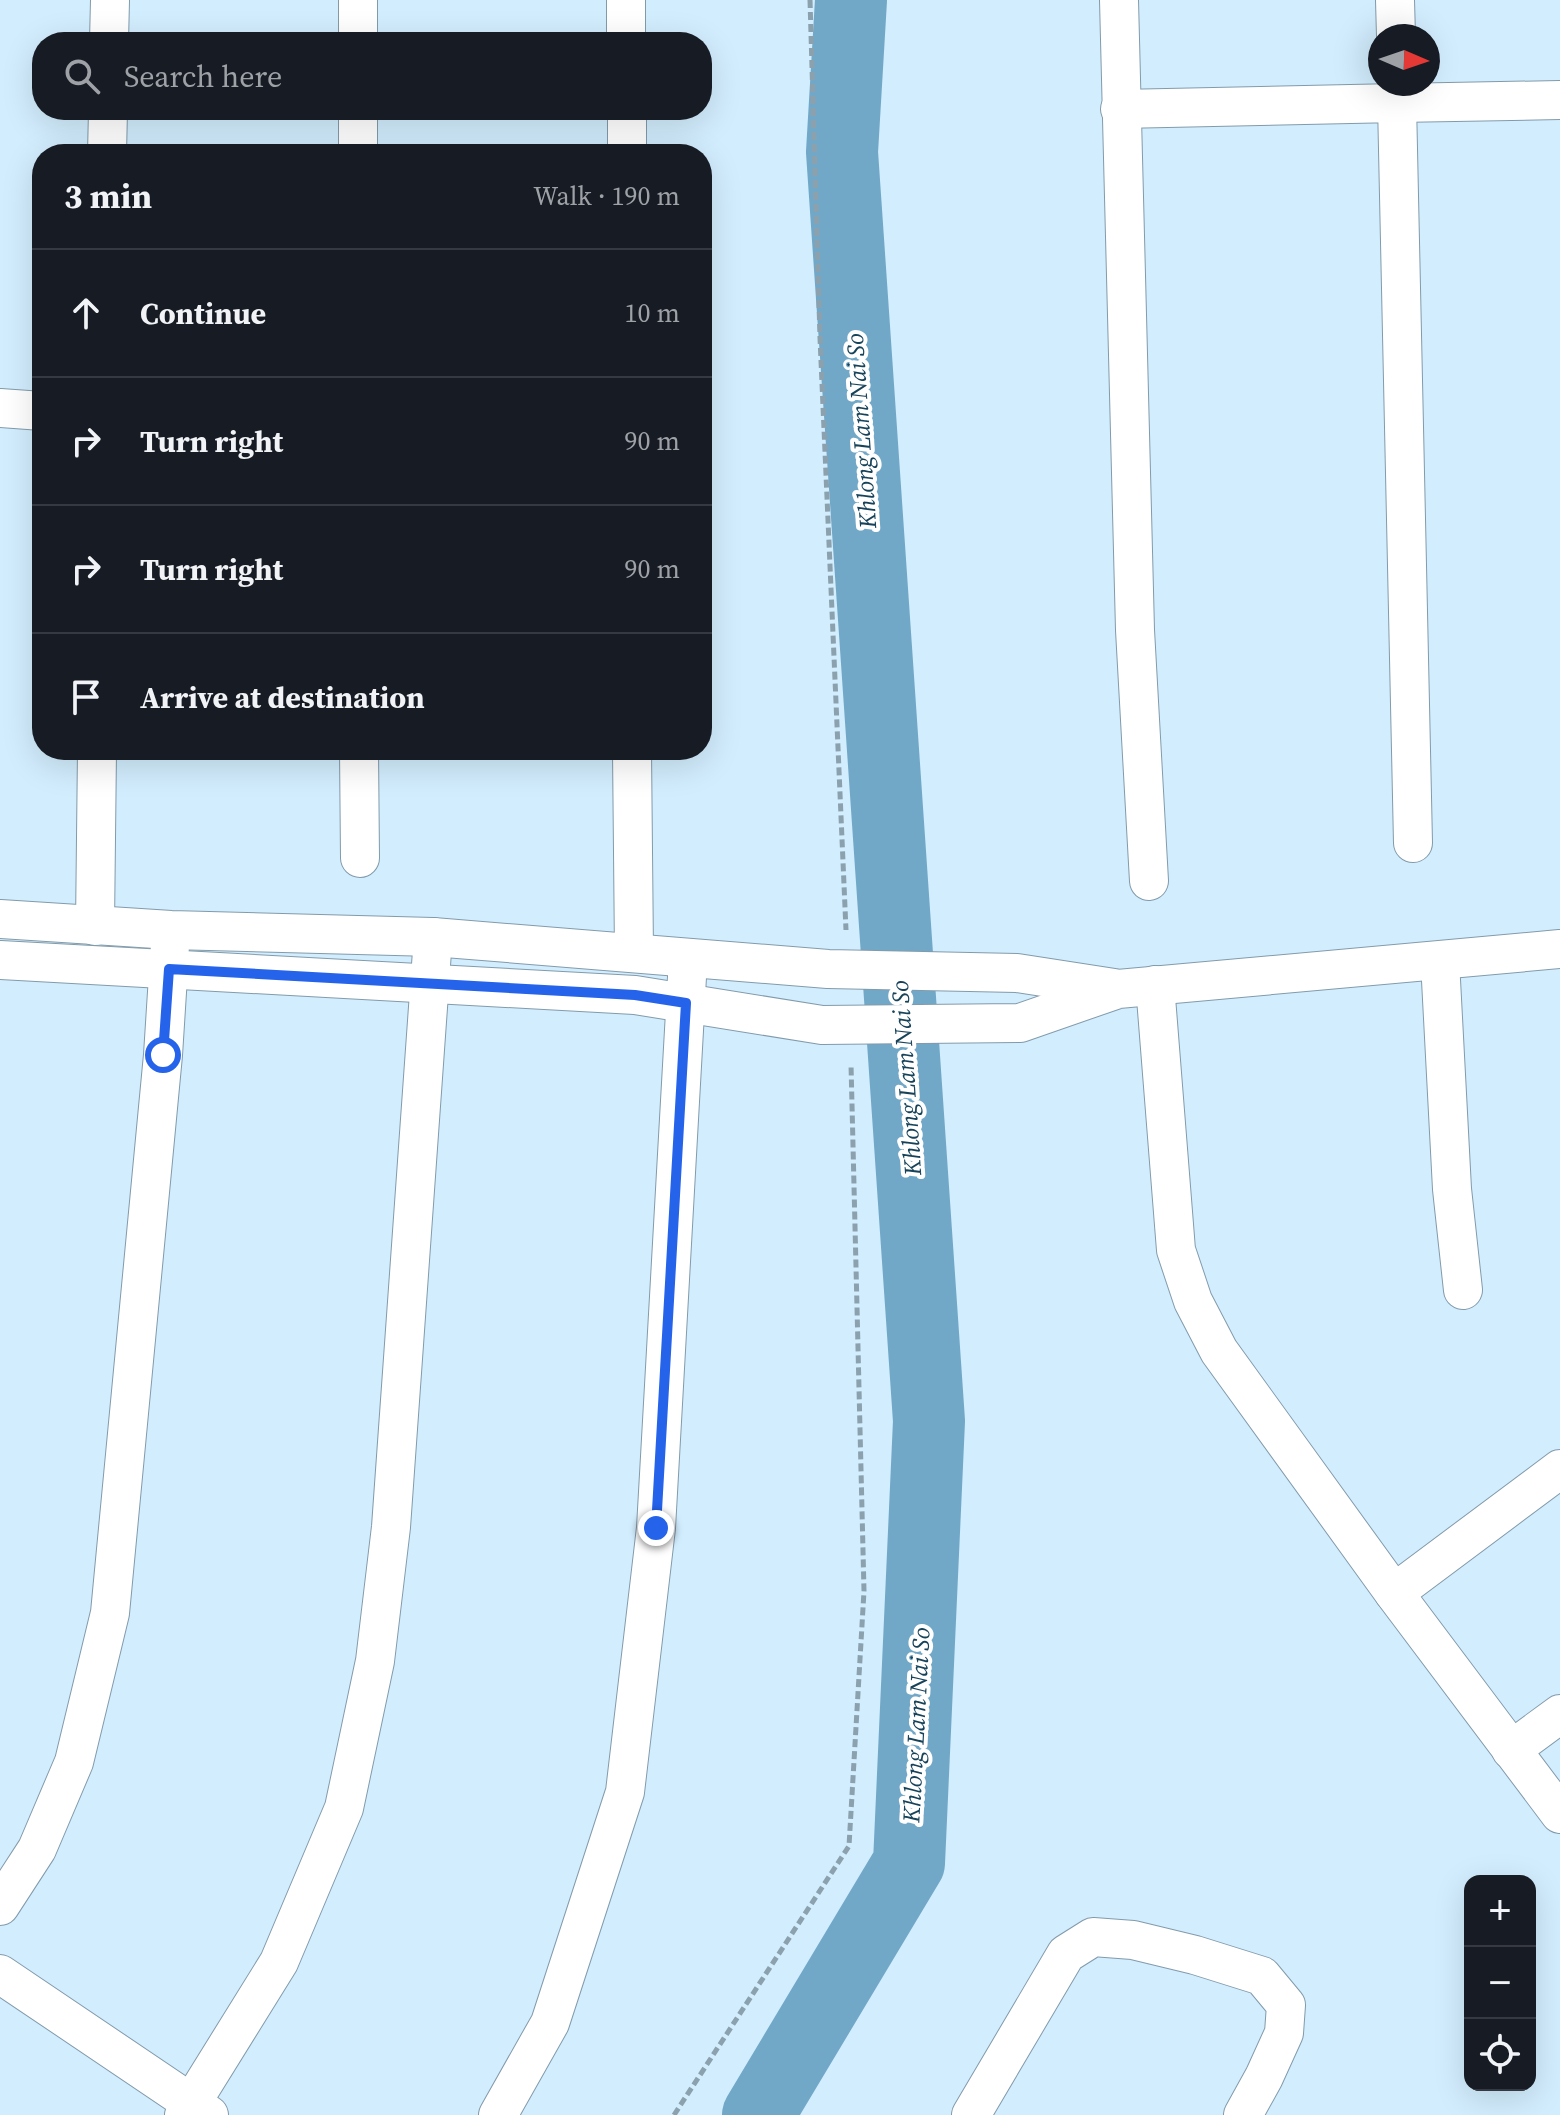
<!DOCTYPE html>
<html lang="en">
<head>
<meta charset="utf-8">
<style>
	:root { --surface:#171b24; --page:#242831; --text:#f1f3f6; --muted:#9ea1a6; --line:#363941 }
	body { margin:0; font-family:"Source Serif 4",serif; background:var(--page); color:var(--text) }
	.controls { position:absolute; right:24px; bottom:24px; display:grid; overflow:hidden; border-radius:16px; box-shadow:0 8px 32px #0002 }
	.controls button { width:72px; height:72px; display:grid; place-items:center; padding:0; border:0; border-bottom:2px solid var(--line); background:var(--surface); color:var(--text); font:40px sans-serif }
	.compass { position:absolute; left:1368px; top:24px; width:72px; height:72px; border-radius:50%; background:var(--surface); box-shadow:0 8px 32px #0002; rotate:92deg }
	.stop { position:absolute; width:24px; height:24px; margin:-18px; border:6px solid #2563eb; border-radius:50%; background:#fff }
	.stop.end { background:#2563eb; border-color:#fff; box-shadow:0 2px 8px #0008 }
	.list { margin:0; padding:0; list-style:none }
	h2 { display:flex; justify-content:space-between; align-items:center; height:104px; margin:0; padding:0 32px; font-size:34px }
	h2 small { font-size:26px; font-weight:400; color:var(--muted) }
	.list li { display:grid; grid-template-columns:52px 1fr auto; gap:24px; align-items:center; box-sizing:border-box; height:128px; padding:0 32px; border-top:2px solid var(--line) }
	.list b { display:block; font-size:30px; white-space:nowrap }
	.list em { font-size:26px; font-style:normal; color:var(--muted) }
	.icon { flex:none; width:44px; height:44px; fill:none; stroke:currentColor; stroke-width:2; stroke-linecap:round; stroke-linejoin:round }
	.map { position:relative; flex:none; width:1560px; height:2115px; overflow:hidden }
	.search { position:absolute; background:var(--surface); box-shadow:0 8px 32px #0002; left:32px; top:32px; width:680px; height:88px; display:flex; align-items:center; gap:20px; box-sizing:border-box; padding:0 28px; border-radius:32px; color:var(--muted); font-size:30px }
	.panel { position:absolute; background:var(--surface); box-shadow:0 8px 32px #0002; left:32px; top:144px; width:680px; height:616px; border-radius:32px }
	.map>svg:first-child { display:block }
</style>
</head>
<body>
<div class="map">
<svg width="1560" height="2115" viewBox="0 0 1560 2115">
	<rect width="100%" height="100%" fill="#d2edfe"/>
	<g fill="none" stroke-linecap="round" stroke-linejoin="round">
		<polyline stroke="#72a8c7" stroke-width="72" points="758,2115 909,1863 929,1421 842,152 851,0"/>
		<g stroke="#829bab" stroke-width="40">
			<g id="minor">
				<polyline points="626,0 626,42"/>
				<polyline points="1119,0 1135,630 1149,881"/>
				<polyline points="1395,0 1396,36"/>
				<polyline points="109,42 110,0"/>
				<polyline points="358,42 358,0"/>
				<polyline points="1397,84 1397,103 1560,100"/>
				<polyline points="1120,109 1397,103 1413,843"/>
				<polyline points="627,110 627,154"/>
				<polyline points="107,154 108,110"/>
				<polyline points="358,154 358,110"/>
				<polyline points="0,408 42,411"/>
				<polyline points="359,750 360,858"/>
				<polyline points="632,750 634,953"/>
				<polyline points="0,919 171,930 433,937 828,969 1017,973 1114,988"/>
				<polyline points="95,926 97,750"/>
				<polyline points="0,960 635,995 822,1025 1020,1023 1118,989 1560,949"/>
				<polyline points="1440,961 1452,1189 1463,1290"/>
				<polyline points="1155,985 1176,1250 1193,1301 1219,1351 1394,1593 1560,1814"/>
				<polyline points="1394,1593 1560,1469"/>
				<polyline points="1511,1750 1560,1714"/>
				<polyline points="0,1906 37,1849 74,1762 110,1613 163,1055 170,945"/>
				<polyline points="0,1974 209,2115"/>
				<polyline points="184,2115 279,1962 344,1808 375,1661 391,1527 433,937"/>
				<polyline points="498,2115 550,2023 625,1792 656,1528 688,959"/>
				<polyline points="971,2115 1066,1954 1093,1937 1133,1940 1195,1955 1262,1976 1286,2005 1284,2033 1264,2077 1243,2115"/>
			</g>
		</g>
		<g stroke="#8ca1ae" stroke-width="5" stroke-dasharray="8 4" stroke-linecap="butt">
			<polyline points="810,0 820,338 846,930"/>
			<polyline points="674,2115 849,1846 864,1591 851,1064"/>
		</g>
		<use href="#minor" stroke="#fff" stroke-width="38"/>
	</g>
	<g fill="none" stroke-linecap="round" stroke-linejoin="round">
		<polyline stroke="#2563eb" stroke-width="10" points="163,1055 169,969 635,995 686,1003 656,1528"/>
	</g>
	<g text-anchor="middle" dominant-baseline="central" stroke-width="8" stroke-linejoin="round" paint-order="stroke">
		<g font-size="24" font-style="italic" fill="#17435a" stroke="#fff">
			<text transform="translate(861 431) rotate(-94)">Khlong Lam Nai So</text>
			<text transform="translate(906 1078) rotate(-94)">Khlong Lam Nai So</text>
			<text transform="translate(916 1725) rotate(-87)">Khlong Lam Nai So</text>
		</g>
	</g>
</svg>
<div class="controls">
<button>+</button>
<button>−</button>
<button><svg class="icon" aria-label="locate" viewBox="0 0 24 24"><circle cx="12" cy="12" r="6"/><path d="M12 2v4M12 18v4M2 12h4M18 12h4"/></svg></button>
</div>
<svg class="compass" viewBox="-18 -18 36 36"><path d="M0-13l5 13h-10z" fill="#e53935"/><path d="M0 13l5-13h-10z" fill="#9ea1a6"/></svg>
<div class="stop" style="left:163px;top:1055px"></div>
<div class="stop end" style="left:656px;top:1528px"></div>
<div class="search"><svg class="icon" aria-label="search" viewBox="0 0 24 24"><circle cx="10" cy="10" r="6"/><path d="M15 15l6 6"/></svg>Search here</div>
<section class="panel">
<h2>3 min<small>Walk · 190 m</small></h2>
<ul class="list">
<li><svg class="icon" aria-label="ahead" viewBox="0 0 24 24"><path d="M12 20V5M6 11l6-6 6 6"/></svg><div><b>Continue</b></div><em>10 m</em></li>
<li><svg class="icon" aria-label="right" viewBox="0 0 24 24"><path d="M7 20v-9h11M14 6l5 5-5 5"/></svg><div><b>Turn right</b></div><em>90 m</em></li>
<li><svg class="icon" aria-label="right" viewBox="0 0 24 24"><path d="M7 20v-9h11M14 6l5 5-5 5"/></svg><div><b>Turn right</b></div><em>90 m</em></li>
<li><svg class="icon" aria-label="arrive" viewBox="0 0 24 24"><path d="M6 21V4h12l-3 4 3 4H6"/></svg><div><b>Arrive at destination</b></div></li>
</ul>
</section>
</div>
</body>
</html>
